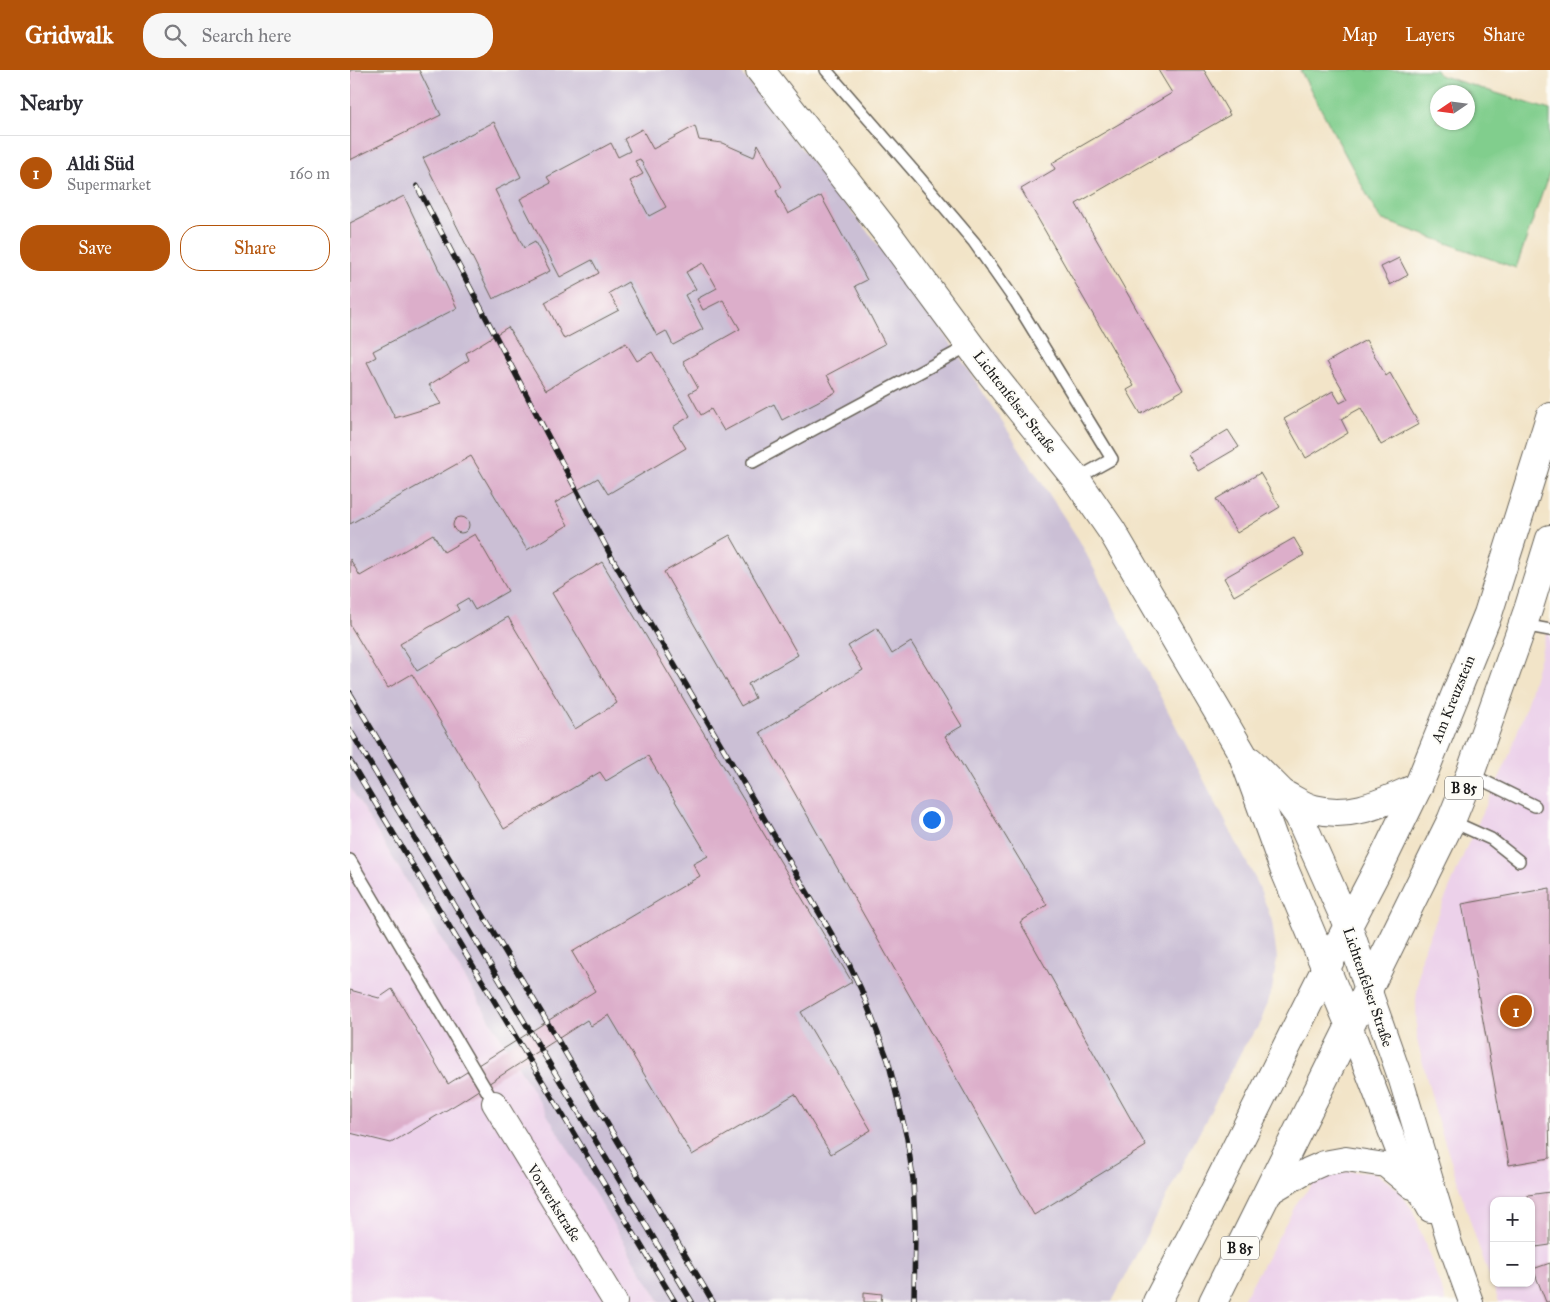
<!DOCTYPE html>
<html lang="en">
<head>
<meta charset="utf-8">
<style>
	:root { --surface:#fff; --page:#f7f7f7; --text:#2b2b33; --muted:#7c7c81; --line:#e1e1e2; --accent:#b45309 }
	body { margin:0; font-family:"IM FELL Great Primer",serif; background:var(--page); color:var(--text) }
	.controls { position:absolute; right:15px; bottom:15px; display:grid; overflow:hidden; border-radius:10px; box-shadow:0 1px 4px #0004 }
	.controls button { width:45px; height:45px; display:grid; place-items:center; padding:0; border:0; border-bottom:1px solid var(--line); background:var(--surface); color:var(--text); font:25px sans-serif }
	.compass { position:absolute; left:1080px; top:15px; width:45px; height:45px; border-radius:50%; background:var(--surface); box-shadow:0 1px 4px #0004; rotate:257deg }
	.you { position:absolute; left:581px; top:749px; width:18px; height:18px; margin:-12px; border:4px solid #fff; border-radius:50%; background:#1a73e8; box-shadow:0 0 0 8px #1a73e833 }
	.badge { display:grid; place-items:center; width:32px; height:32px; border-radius:50%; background:var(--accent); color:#fff; font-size:16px; font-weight:700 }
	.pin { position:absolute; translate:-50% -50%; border:2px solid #fff; box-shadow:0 1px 5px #0006 }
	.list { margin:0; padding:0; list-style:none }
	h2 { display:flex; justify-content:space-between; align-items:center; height:65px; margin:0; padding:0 20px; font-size:21px }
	h2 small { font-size:16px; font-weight:400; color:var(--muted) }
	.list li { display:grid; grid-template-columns:32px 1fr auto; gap:15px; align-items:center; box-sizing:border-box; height:75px; padding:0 20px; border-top:1px solid var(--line) }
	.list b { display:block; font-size:19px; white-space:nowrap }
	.list p { margin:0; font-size:16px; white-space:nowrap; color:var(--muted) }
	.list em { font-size:16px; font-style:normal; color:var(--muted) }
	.actions { display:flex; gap:10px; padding:15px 20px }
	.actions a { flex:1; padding:11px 0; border:1px solid var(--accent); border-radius:20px; text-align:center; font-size:18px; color:var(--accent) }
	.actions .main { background:var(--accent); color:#fff }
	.icon { flex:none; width:28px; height:28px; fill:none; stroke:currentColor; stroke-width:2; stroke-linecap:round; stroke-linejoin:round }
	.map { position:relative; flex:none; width:1200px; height:1232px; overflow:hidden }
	header { display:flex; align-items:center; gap:30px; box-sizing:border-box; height:70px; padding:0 25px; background:var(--accent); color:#fff }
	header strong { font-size:24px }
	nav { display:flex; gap:28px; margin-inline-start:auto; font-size:18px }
	.search { width:350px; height:45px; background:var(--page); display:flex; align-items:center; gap:12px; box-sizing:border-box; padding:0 18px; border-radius:20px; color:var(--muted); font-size:19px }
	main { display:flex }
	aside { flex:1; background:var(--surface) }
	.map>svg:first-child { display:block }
</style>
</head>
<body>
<header>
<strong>Gridwalk</strong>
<div class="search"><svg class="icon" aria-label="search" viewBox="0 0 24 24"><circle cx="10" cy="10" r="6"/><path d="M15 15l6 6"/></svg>Search here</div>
<nav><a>Map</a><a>Layers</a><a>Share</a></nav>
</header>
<main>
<aside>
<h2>Nearby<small></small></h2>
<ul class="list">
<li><span class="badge">1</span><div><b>Aldi Süd</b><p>Supermarket</p></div><em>160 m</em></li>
</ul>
<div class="actions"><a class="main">Save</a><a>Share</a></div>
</aside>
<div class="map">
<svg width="1200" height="1232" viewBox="0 0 1200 1232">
	<rect width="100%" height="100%" fill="#fdfcf7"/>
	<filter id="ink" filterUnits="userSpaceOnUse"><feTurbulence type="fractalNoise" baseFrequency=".02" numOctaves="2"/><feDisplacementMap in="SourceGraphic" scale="10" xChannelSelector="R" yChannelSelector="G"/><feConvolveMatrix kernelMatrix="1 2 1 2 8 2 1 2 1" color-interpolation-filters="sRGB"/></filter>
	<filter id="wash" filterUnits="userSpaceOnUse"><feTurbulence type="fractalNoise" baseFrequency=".0096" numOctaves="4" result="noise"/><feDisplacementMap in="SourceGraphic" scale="20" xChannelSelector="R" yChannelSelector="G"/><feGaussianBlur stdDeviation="1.12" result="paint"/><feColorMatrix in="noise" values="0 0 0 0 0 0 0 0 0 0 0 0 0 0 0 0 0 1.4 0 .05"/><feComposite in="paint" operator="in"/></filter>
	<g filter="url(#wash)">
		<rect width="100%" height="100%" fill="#f2e4c8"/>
		<g fill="#ecd1ea" fill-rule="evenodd">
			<path d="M 1200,550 L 1200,1232 L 1149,1232 L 1127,1172 L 1087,1048 L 1067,970 L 1066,930 L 1071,886 L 1118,774 L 1157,691 L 1175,640 ZM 1144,1131 L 1181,1131 L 1181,1213 L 1144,1213 Z"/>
			<polygon points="0,717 246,1125 310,1232 0,1232"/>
			<polygon points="996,1101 1026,1103 1049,1120 1064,1143 1096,1232 892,1232 948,1131 966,1110"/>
		</g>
		<polygon fill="#cbbfd5" points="0,0 389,0 576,235 729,470 908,814 922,851 927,888 922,920 910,954 893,978 762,1232 310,1232 0,717"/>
		<path fill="#81ce8d" stroke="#4e7554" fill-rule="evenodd" d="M 950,0 L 1086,0 L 1089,5 L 1200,40 L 1200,101 L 1166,198 L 1030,149 ZM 1088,22 L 1118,22 L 1118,52 L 1088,52 Z"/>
		<g id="blocks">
			<g fill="#dcaeca" fill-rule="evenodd">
				<polygon points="0,0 69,0 91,45 0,90"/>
				<polygon points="808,0 854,0 880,45 726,134 833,320 791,344 777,320 784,316 671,119 705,99 702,93 822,23"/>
				<polygon points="144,52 171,107 145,120 174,178 185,172 200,201 143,229 73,88"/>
				<path d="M 345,56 L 349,70 L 372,73 L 404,87 L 408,74 L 432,117 L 426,121 L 438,144 L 471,126 L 517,210 L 505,216 L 535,274 L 477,305 L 486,322 L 432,350 L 424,334 L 374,361 L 361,339 L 351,345 L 339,323 L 348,318 L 333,291 L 390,259 L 373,230 L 353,240 L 347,229 L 367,218 L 353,193 L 336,202 L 346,219 L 335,225 L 353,259 L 323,275 L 316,261 L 307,266 L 278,212 L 259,223 L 269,240 L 214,269 L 195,232 L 249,203 L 242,190 L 210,207 L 170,129 L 201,113 L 197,107 L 261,73 L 268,87 L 280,81 L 274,69 L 292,59 L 303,79 ZM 290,89 L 316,137 L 299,146 L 280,111 L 293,104 L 285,91 Z"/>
				<polygon points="54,126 107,238 23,281 26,287 17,292 45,348 91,334 79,315 119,290 116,283 158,257 196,320 276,273 287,291 302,282 340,346 323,357 336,378 258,424 248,408 205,433 218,455 177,480 121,386 0,454 0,153"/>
				<polygon points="1049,188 1058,205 1040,215 1031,197"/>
				<polygon points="1016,270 1036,306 1040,303 1069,354 1031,375 1011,338 991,349 998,363 956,388 934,349 983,321 990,333 998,329 977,292"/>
				<polygon points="878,360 889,377 848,401 838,384"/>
				<polygon points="910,403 930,437 887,463 866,429"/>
				<circle cx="111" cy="455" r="8"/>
				<polygon points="83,464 94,482 125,464 158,521 125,540 118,528 106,535 109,540 50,574 67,601 158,547 225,659 267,633 202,523 252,492 502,912 451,942 521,1060 481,1084 445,1024 342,1085 259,945 241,956 237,950 110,1032 41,1073 0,1063 0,920 29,928 42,919 98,1014 245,921 222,882 350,806 343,794 358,786 298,686 256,711 250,702 154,759 62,604 38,618 0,555 0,489 10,506"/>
				<polygon points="380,465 448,585 398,614 405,628 391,636 314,502"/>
				<polygon points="944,468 954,485 884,526 874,508"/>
				<polygon points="527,558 542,584 561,572 612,656 595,666 697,835 670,852 796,1076 684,1145 410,662 513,600 498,576"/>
				<polygon points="1200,818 1200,1048 1199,1048 1200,1088 1159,1095 1112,834"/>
				<polygon points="1200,1122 1200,1175 1186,1177 1181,1147 1181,1131 1179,1131 1178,1125"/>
				<polygon points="1200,1193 1200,1232 1196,1232 1183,1199"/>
				<polygon points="514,1222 532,1224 531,1232 514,1232"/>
			</g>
		</g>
	</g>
	<g filter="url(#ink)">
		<use href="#blocks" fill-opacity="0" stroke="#676258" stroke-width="1"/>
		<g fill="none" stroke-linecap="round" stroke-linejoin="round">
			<g stroke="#676258" stroke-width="14">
				<g id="lane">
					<polyline points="476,0 568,106 624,172 666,232 762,389 726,409"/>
					<polyline points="403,392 620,275"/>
					<polyline points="1173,555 1200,560"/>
					<polyline points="1120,704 1185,736"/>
					<polyline points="1101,751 1141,769 1169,791"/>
					<polyline points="0,790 144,1033"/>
				</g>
			</g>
			<g stroke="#676258" stroke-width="26">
				<g id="street">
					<polyline points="1019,919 1051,1010 1100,1174 1121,1232"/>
					<polyline points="1000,956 1050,1086 1080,1140"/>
					<polyline points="144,1033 265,1232"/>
					<polyline points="917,1124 958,1100 974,1093 996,1089 1035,1095 1062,1117"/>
				</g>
			</g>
			<g stroke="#676258" stroke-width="30">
				<g id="secondary">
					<polyline points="410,0 537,163 636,297 726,409 762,461 892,683 935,801 1000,956"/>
					<polyline points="900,691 933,724 949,746 998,856 1019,919"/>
					<path d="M 933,724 C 943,729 954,737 964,739 C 1003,749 1033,732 1068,717"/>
				</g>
			</g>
			<g stroke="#676258" stroke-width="30">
				<g id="primary">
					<polyline points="976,898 1034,787 1068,717 1138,544 1200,347"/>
					<polyline points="1000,956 1101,751 1120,704 1178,540 1200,469"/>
				</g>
			</g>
			<g stroke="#676258" stroke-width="30">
				<g id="highway">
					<polyline points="807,1232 852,1146 976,898"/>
					<polyline points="863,1232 1000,956"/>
				</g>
			</g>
			<use href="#lane" stroke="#fff" stroke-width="11"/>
			<use href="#street" stroke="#fff" stroke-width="24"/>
			<use href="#secondary" stroke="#fff" stroke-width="28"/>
			<use href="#primary" stroke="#fff" stroke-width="28"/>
			<use href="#highway" stroke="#fff" stroke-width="28"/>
			<g stroke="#1c1c1c" stroke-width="5.5">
				<g id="rail">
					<polyline points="67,116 262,488 498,892 511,919 538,990 557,1068 563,1109 565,1155 564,1232"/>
					<polyline points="0,623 168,903 363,1232"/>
					<polyline points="0,660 342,1232"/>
					<polyline points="0,691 325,1232"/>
				</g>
			</g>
			<use href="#rail" stroke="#fdfcf7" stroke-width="4" stroke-dasharray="11" stroke-linecap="butt"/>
		</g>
	</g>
	<g text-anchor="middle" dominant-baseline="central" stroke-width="4" stroke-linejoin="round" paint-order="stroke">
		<g fill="#fdfcf7" stroke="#605f5e" stroke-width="1">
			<rect x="1095" y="706.5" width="38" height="23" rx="4"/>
			<rect x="871" y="1166.5" width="38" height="23" rx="4"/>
		</g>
		<g font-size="14" font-weight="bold" fill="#1c1c1c">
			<text x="1114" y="718">B 85</text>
			<text x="890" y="1178">B 85</text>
		</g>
		<g font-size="15" fill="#1c1c1c" stroke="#fdfcf7">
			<text transform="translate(665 332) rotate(52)">Lichtenfelser Straße</text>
			<text transform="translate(1103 629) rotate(-68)">Am Kreuzstein</text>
			<text transform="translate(1018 917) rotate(71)">Lichtenfelser Straße</text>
			<text transform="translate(204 1133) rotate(58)">Vorwerkstraße</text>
		</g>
	</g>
</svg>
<div class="controls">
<button>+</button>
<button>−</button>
</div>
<svg class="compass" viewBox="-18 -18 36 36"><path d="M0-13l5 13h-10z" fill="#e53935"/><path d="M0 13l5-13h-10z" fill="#7c7c81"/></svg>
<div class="you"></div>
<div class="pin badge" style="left:1166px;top:941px">1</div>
</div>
</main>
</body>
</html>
